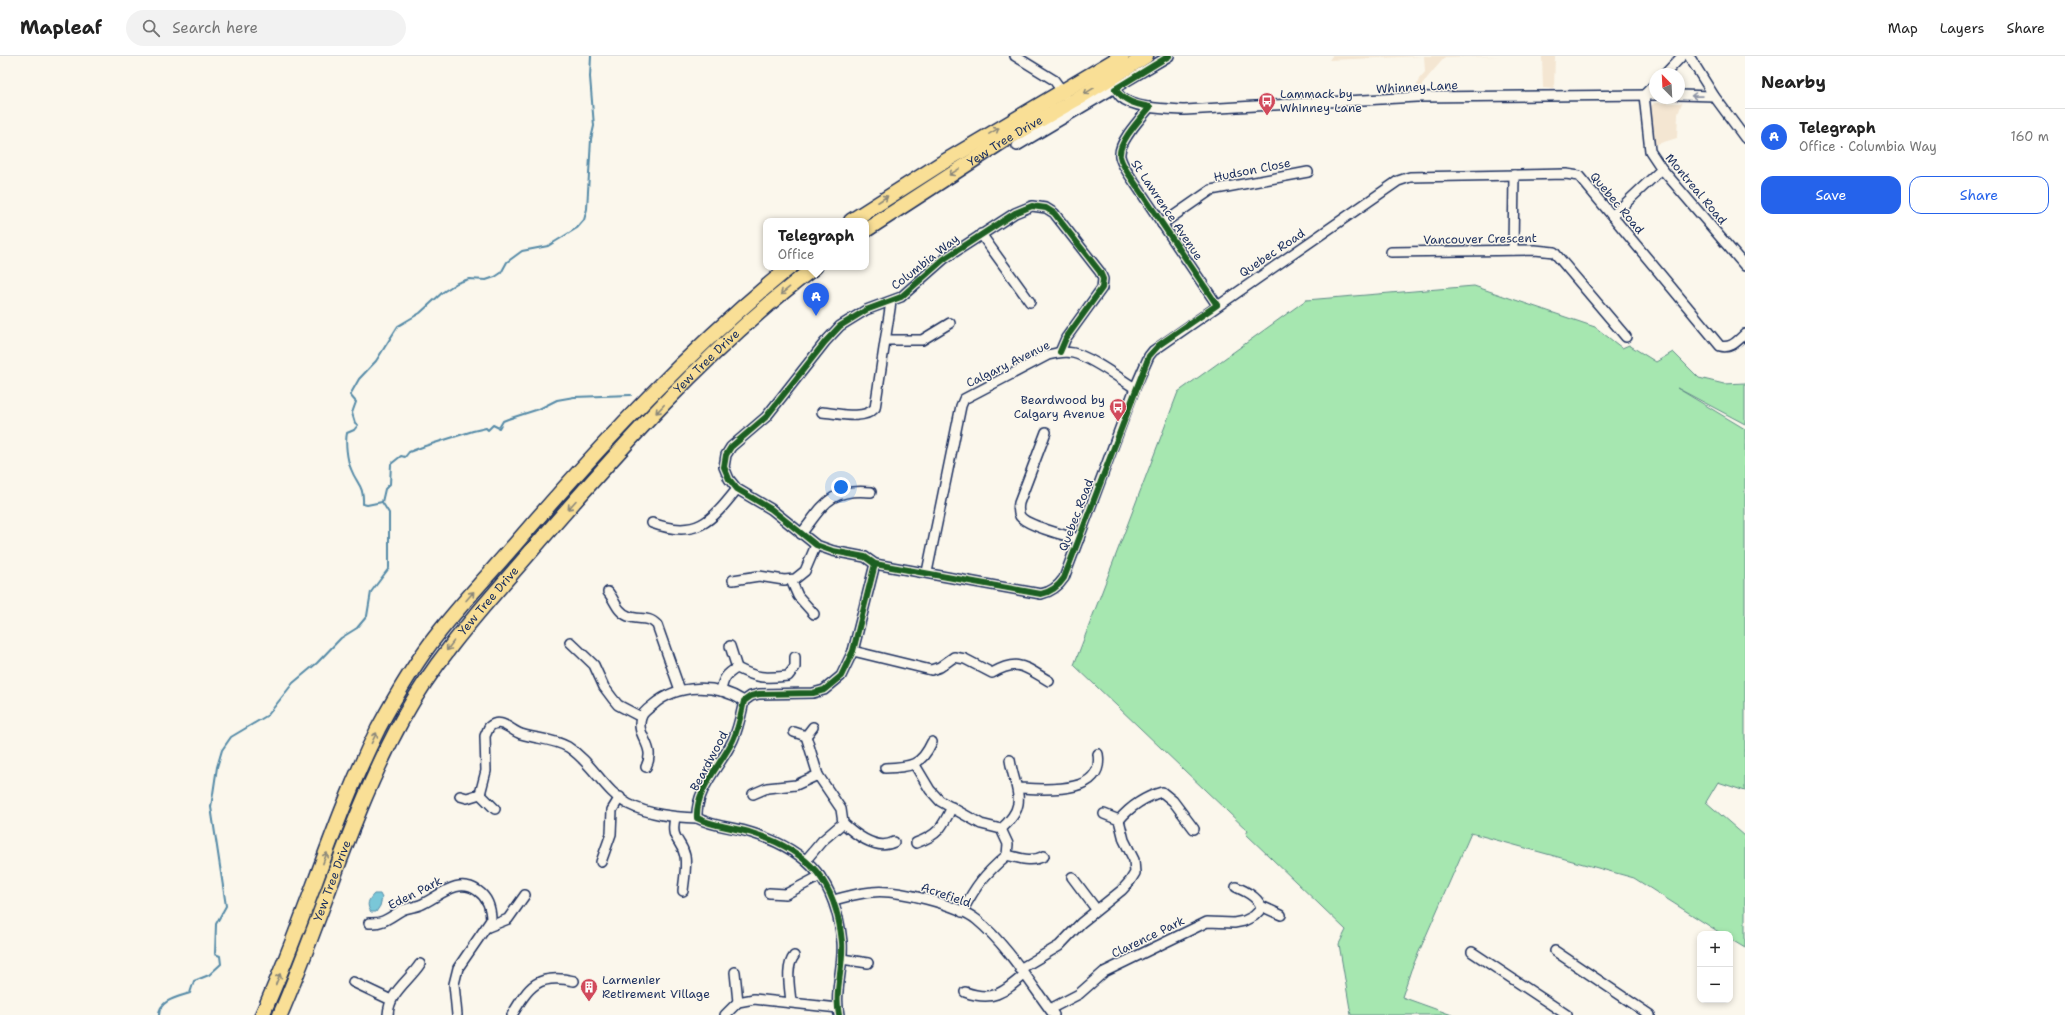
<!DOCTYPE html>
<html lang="en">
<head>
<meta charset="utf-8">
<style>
	:root { --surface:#fff; --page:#f2f2f2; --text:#222; --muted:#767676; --line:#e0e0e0; --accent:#2563eb }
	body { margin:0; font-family:"Shantell Sans",sans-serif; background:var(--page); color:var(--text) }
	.controls { position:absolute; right:12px; bottom:12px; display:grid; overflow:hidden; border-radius:8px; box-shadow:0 2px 6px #0003 }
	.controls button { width:36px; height:36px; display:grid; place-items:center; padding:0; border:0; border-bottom:1px solid var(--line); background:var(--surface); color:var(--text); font:20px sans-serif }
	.compass { position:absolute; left:1649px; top:12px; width:36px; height:36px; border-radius:50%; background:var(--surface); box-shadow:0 2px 6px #0003; rotate:336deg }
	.you { position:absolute; left:841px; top:431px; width:14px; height:14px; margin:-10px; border:3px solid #fff; border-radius:50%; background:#1a73e8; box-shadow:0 0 0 6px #1a73e833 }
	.badge { display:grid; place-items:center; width:26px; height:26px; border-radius:50%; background:var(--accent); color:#fff; font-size:13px; font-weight:700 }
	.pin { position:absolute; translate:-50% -33px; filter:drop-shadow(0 1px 2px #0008) }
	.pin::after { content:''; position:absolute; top:21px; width:14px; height:12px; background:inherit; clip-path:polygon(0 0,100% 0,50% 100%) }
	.popup { position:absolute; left:763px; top:162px; width:106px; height:52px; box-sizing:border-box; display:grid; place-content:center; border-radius:8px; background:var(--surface); filter:drop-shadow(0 1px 3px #0005); font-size:13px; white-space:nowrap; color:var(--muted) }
	.popup b { font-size:15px; color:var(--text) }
	.popup::after { content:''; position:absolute; left:50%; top:100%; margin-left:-8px; border:8px solid transparent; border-top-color:var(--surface) }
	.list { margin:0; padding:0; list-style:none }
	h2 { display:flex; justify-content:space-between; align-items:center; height:52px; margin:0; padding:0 16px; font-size:17px }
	h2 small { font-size:13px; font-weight:400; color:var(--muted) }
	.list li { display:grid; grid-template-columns:26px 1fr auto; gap:12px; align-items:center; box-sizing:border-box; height:56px; padding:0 16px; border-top:1px solid var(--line) }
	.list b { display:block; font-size:15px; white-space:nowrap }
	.list p { margin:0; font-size:13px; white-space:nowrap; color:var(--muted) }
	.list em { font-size:13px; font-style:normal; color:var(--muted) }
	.actions { display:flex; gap:8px; padding:12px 16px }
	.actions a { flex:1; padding:9px 0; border:1px solid var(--accent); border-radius:12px; text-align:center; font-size:14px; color:var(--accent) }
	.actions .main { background:var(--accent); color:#fff }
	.icon { flex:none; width:22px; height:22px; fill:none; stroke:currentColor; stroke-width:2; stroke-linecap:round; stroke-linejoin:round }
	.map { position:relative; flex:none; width:1745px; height:959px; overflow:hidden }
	header { display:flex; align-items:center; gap:24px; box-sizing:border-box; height:56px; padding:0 20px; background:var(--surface); border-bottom:1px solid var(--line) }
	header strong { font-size:19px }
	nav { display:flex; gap:22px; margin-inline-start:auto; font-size:14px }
	.search { width:280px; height:36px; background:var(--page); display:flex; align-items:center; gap:10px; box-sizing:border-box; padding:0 14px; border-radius:22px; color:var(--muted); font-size:15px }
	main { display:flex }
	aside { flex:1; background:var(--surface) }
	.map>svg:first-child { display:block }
</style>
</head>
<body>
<header>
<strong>Mapleaf</strong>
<div class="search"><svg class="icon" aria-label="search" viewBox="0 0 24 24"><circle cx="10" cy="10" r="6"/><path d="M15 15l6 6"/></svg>Search here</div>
<nav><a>Map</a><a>Layers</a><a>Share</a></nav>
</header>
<main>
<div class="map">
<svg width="1745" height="959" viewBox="0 0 1745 959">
	<rect width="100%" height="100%" fill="#fbf7ec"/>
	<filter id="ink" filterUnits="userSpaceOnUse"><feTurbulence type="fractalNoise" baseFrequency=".025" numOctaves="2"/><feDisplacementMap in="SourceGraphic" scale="8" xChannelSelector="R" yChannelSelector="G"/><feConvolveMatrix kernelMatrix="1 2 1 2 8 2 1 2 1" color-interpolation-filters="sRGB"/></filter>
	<g filter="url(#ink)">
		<g fill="#f4e6d2">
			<polygon points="1332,0 1500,0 1445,1 1422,28 1422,35 1415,35 1419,23 1425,16 1424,0 1329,4"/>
			<polygon points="1501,0 1555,0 1554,33 1543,32 1542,0"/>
			<polygon points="1654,47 1682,47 1678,58 1677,82 1654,89 1651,50"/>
		</g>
		<polygon fill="#a6e7b0" stroke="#608b87" points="1474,230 1595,271 1622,292 1629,289 1656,306 1673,296 1699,322 1724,328 1745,327 1745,368 1677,332 1745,373 1745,735 1718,726 1706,746 1745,780 1745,892 1730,883 1730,878 1722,878 1634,822 1471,777 1411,914 1402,941 1452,959 1351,959 1339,888 1346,874 1246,778 1248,775 1074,609 1178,336 1306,244"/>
		<path fill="#7ac7d8" stroke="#548aa7" d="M 374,838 L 380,838 L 382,842 L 380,850 L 376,856 L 371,856 C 366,849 368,844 374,838 Z"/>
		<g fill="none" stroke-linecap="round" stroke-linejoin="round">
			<g stroke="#548aa7" stroke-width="2">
				<path d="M 382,446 L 367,449 L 363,448 C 364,429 357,429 351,413 C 347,404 345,386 347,377 L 354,374 L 358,369 L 355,367 L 352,357 L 356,346 L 350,339 L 359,323 L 376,305 L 398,270 L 420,257 L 443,236 L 457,227 L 469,223 L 486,224 L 495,221 L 501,217 L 507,206 L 522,195 L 548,190 L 561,182 L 577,172 L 584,164 L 587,153 L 591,83 L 594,70 L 590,21 L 591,0"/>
				<path d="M 159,959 C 159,944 178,941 190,937 L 194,925 L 209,919 L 221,908 L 220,900 L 215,898 L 216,868 L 226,850 L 211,751 L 217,711 L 222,694 L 231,681 L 268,659 L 293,627 L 317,607 L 341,582 L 357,572 L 367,560 L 371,536 L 389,512 L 389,457 L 382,446 L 385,433 L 390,428 L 391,408 L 401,400 L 405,401 L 409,396 L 425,390 L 473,375 L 486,372 L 488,374 L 493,369 L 499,372 L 503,365 L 508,363 L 539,353 L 557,344 L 574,341 L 631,339"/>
			</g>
			<g stroke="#1b2f5e" stroke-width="12">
				<g id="minor">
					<polyline points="1015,0 1054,24 1065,39"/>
					<polyline points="1689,0 1714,40 1745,82"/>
					<polyline points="1665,18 1682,0"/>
					<path d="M 1108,19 C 1112,26 1115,35 1121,41 C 1134,53 1168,53 1185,54 L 1417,41 L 1655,39"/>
					<polyline points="1644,39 1650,95 1662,113 1745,210"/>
					<polyline points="1644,39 1655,28"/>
					<polyline points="1679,39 1714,40"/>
					<path d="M 1150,51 C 1141,62 1118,86 1120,100 C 1121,106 1125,112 1128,117 L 1217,249"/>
					<polyline points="1017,90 1169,0"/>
					<polyline points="1612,160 1662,113"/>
					<polyline points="1162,168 1211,134 1308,116"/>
					<polyline points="981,178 1030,246"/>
					<polyline points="1513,194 1514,119"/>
					<polyline points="1391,196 1535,194 1554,196 1626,281"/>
					<polyline points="886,284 922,284 950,267"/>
					<path d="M 1060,296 L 1066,282 L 1102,232 L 1103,223 L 1100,216 L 1054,157 L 1046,152 L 1032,150 L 1015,157 L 944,203 L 901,241 L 866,254 L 840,270 L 825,286 L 766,361 L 731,391 L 726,399 L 724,411 L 729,423 L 737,433 L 771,453 L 816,489 L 833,495 L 865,501 L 875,508 L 1041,538 C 1051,536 1058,531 1064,522 L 1135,332 L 1149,300 L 1153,295 L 1398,125 L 1410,121 L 1566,118 L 1579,120 L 1720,290 C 1731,293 1737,285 1745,278"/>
					<path d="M 822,356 C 837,357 863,365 875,352 L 891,246"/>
					<path d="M 1046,376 L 1019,447 C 1018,452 1018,456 1020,460 C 1025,469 1067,480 1079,483"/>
					<path d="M 652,467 C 696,483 711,466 737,433"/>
					<path d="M 801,478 C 824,449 829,432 871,436"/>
					<path d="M 927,516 L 961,350 L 964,343 L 1048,299 C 1056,297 1064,295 1073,297 C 1091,301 1119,322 1135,332"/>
					<polyline points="733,524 759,520 784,524 795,523 805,515 816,489"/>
					<polyline points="791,524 798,540 814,558"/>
					<path d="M 608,536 C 615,544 617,556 628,560 C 639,565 648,559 657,569 L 680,634"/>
					<polyline points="570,586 594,609 604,631 613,643 618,649 641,661"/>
					<polyline points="730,590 737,612"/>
					<path d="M 853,595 L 931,614 L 940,611 L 954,601 L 965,603 L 992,617 C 1019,602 1024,611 1049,625"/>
					<path d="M 721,635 C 723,623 726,618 737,612 C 759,623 764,622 788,620 L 795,611 L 795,601"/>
					<polyline points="794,676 806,680 813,671"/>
					<polyline points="806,680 818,719"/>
					<path d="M 915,709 L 930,734 L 940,745 L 981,768 L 1001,773 L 1008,788 L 1007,799 C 984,819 976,829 962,856"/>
					<path d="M 646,711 C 657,689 635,681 641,662 C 642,657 649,652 653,649 C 678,627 717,628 744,645"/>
					<path d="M 885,712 C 911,711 921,710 932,686"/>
					<path d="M 1018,732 C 1043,733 1105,740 1098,698"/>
					<polyline points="753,738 767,732 796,729 818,719 841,753 843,767 822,785 806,804"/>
					<polyline points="460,740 467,742 480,738"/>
					<path d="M 495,753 L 480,738 L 486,715 L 485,680 L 489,671 C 501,661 510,674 521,678 C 537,683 554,683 568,691 C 592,706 604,735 628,748 C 650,759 673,761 697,762"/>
					<polyline points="1104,758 1119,764"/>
					<path d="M 675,762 C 670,785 681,782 685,800 C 687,811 684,824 683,835"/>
					<path d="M 843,767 C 856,779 877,795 894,786"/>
					<path d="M 1001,773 C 1030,748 1015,735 1010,704"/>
					<path d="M 916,787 C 938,779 942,772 952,751"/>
					<path d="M 1007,799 C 1020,802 1031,807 1044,800"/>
					<polyline points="601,806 611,778 612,754 620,741"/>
					<polyline points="1072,821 1096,853"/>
					<polyline points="769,837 786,838 820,820"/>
					<path d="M 833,844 C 846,841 859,837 872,836 C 896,833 959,849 977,864 C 1008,890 1030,927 1054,959"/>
					<polyline points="1261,850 1281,859"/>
					<path d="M 369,867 C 384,868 390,861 402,854 C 408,852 414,851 420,849 C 439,841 457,820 478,835 C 488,842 491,852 491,864 L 458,912 L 454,928 L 457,959"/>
					<polyline points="488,871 508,863 525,839"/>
					<polyline points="1555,895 1650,959"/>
					<polyline points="1472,896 1567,959"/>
					<polyline points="842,903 868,907"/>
					<path d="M 1020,913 L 1059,890 L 1081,867 L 1122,834 L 1130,825 L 1135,817 L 1134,804 L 1124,784 L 1119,764 C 1131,750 1144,741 1162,736 L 1173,745 L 1194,773"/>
					<polyline points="735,916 738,946"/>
					<polyline points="353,926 391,944"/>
					<path d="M 965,936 C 993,946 1003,937 1024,919"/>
					<path d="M 791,946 C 790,933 785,911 794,900"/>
					<path d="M 1050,953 L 1079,938 L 1104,916 L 1207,866 L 1234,867 L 1244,865 L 1254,860 L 1259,855 L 1261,850 C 1256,840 1245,835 1236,831"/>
					<path d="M 388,959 C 389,936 409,925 420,908"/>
					<path d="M 512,959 C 529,930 538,917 574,925"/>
					<polyline points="725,959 738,946 754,943 838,952"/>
					<path d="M 839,959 C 834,935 844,910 842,886 C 836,826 810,795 752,777 C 734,771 714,771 697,762 C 695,733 722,708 733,684 C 739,671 741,658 744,645 L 751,640 L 759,638 L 813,637 L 824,634 L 841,620 L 853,595 L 875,508"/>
				</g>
			</g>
			<g stroke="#1b2f5e" stroke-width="17">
				<g id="trunk">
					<polyline points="851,165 942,107 1122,0"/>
					<path id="s1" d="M 866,174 L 1003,85 L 1075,44 L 1146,0"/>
					<path d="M 262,959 C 305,866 332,765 378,673 C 396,639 416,605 440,575 C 466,542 496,511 523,479 C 605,384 692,291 790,211"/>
					<path id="s2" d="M 280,959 C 322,862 351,757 402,664 C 435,603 482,552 527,500 C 615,398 707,293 815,211"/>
				</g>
			</g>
			<use href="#minor" stroke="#fbf7ec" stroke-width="9"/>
			<use href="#trunk" stroke="#f9df96" stroke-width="14"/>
			<g stroke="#fbf7ec" stroke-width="8">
				<g id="cycleway">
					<path d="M 1060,296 L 1066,282 L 1102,232 L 1103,223 L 1100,216 L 1054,157 L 1046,152 L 1032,150 L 1015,157 L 944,203 L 901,241 L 866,254 L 840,270 L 825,286 L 766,361 L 731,391 L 726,399 L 724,411 L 729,423 L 737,433 L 771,453 L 816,489 L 833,495 L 865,501 L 875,508 L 1041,538 C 1051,536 1058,531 1064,522 L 1149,300 L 1159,289 L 1217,249 L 1128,117 C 1125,112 1121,106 1120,100 C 1118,86 1141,62 1150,51 C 1135,48 1125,46 1115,33 L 1169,0"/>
					<path d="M 839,959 C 834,935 844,910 842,886 C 836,826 810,795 752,777 C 734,771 714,771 697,762 C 695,733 722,708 733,684 C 739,671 741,658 744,645 L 751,640 L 759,638 L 813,637 L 824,634 L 841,620 L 853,595 L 875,508"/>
				</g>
			</g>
			<use href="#cycleway" stroke="#1b5e20" stroke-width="6"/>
		</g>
		<defs><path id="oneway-shaft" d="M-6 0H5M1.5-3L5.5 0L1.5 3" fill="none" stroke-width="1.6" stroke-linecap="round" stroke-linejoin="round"/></defs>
		<g stroke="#8a877a">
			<use href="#oneway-shaft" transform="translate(1089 35) rotate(148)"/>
			<use href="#oneway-shaft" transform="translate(994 75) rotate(-31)"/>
			<use href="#oneway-shaft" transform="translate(954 116) rotate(148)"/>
			<use href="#oneway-shaft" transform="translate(883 143) rotate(-33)"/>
			<use href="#oneway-shaft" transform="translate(785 235) rotate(141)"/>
			<use href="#oneway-shaft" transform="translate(660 353) rotate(134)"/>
			<use href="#oneway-shaft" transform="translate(572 449) rotate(132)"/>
			<use href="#oneway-shaft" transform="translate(470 540) rotate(-49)"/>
			<use href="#oneway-shaft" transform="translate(450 590) rotate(127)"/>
			<use href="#oneway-shaft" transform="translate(374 682) rotate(-64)"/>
			<use href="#oneway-shaft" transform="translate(325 802) rotate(-69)"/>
			<use href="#oneway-shaft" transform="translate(278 923) rotate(-68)"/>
		</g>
		<use stroke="#8b93a5" href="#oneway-shaft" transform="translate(1697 40) rotate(-179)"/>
	</g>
	<defs>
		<g id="bus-pin" transform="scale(0.9)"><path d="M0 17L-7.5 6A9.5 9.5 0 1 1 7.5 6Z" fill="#d1495b" stroke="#fbf7ec"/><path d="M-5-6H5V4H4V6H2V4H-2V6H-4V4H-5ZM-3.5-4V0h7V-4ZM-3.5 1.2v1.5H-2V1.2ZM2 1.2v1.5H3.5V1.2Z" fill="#fff"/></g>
		<g id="building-pin" transform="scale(0.9)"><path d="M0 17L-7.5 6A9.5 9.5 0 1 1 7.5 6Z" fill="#d1495b" stroke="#fbf7ec"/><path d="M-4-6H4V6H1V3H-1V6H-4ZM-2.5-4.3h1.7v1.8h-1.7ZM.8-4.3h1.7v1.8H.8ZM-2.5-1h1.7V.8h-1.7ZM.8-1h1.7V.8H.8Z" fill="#fff"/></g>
	</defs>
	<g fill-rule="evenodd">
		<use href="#bus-pin" x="1267" y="45"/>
		<use href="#bus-pin" x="1118" y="351"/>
		<use href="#building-pin" x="589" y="931"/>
	</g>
	<g text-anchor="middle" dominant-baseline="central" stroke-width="3" stroke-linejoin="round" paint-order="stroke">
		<g font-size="12" fill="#1b2f5e" stroke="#fbf7ec">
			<text transform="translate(1417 31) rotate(-3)">Whinney Lane</text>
			<text stroke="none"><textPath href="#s1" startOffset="165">Yew Tree Drive</textPath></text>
			<text transform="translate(1252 114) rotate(-11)">Hudson Close</text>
			<text transform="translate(1696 133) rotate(50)">Montreal Road</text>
			<text transform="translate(1617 147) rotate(50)">Quebec Road</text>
			<text transform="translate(1167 154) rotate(56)">St Lawrence Avenue</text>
			<text transform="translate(1480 183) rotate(-1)">Vancouver Crescent</text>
			<text transform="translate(1272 197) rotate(-34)">Quebec Road</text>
			<text transform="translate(925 206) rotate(-38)">Columbia Way</text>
			<text stroke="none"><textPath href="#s2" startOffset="791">Yew Tree Drive</textPath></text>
			<text transform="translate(1008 308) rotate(-26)">Calgary Avenue</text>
			<text transform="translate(1076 459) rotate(-69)">Quebec Road</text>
			<text stroke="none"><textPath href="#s2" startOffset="467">Yew Tree Drive</textPath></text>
			<text transform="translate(709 705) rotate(-62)">Beardwood</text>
			<text stroke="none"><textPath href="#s2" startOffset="144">Yew Tree Drive</textPath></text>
			<text transform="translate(415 837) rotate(-27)">Eden Park</text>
			<text transform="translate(946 839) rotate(19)">Acrefield</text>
			<text transform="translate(1148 881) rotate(-26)">Clarence Park</text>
		</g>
		<g font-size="12" fill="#1b2f5e" stroke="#fbf7ec" text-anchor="start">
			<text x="1280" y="38">Lammack by<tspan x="1280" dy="14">Whinney Lane</tspan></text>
			<text x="1105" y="344" text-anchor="end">Beardwood by<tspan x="1105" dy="14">Calgary Avenue</tspan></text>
			<text x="602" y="924">Larmenier<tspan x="602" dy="14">Retirement Village</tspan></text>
		</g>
	</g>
</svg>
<div class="controls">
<button>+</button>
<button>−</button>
</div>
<svg class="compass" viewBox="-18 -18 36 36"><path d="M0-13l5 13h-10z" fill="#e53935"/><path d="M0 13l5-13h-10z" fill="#767676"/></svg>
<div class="you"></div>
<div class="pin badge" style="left:816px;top:260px">A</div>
<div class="popup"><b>Telegraph</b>Office</div>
</div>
<aside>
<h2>Nearby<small></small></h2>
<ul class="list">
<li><span class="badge">A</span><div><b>Telegraph</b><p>Office · Columbia Way</p></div><em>160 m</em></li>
</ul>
<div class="actions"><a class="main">Save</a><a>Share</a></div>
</aside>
</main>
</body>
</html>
